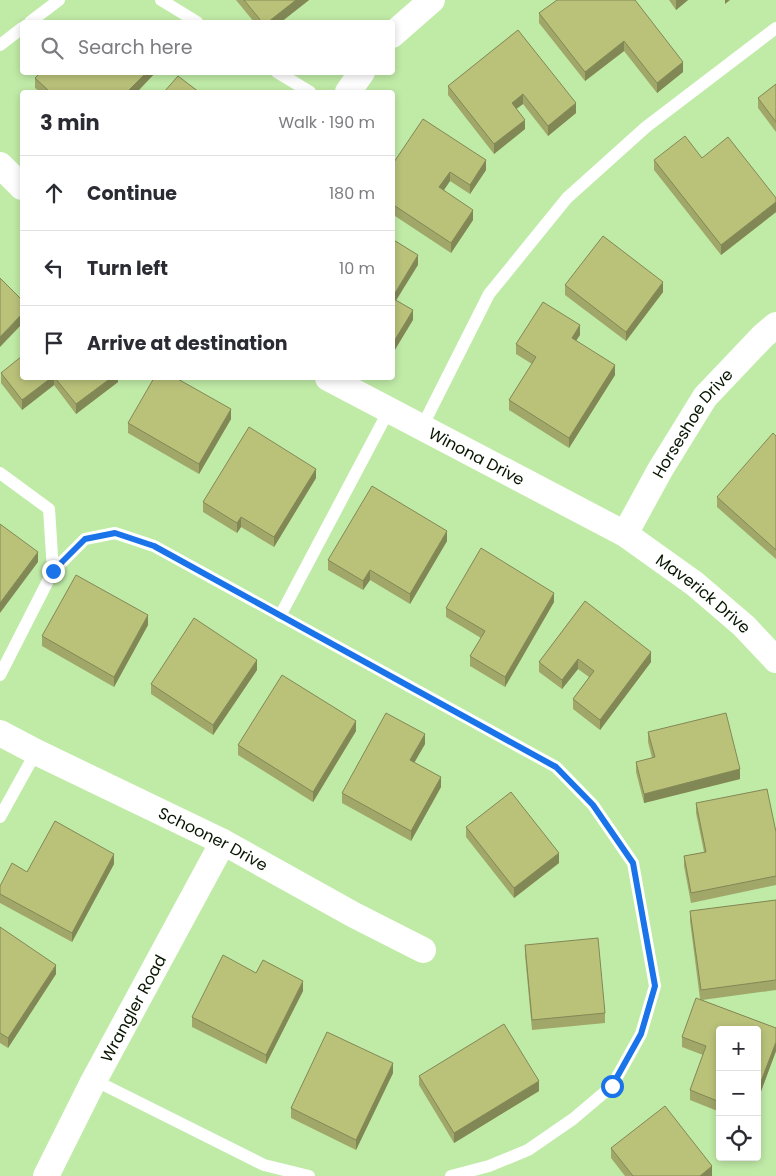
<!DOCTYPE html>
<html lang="en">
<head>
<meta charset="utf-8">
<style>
	:root { --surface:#fff; --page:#f7f7f7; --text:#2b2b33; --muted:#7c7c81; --line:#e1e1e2 }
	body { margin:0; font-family:Poppins,sans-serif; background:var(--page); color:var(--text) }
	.controls { position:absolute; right:15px; bottom:15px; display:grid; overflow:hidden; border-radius:5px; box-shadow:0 2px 8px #0003 }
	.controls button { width:45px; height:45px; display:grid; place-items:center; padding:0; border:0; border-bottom:1px solid var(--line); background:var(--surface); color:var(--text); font:25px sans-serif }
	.stop { position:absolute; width:15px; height:15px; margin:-11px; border:4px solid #1a73e8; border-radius:50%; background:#fff }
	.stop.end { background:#1a73e8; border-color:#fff; box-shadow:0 1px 5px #0008 }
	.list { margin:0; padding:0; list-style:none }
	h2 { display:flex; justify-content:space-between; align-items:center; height:65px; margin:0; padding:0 20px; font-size:21px }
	h2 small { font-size:16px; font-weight:400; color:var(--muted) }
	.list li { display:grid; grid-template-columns:32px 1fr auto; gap:15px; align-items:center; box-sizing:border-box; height:75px; padding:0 20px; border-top:1px solid var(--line) }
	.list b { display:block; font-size:19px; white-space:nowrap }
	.list em { font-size:16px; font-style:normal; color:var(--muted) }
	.icon { flex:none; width:28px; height:28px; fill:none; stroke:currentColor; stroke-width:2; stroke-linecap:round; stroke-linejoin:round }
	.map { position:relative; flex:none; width:776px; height:1176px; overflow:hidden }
	.search { position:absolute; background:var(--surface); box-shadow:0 2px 8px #0003; left:20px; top:20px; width:375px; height:55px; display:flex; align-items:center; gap:12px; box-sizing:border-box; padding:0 18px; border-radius:5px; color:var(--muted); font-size:19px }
	.panel { position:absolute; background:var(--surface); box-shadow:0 2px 8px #0003; left:20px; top:90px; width:375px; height:290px; border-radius:5px }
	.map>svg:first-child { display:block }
</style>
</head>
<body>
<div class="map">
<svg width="776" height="1176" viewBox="0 0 776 1176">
	<rect width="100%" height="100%" fill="#c0eba7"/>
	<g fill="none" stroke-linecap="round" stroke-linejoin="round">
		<g stroke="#fff" stroke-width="12">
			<polyline points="161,0 197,22"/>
			<polyline points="30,22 59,0"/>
			<polyline points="0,45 22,28"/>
			<polyline points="277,72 310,92"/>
			<polyline points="422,427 489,294 567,198 646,127 776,28"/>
			<polyline points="0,473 49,509 53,571 0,675"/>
			<polyline points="53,571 85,539 115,533 154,546 556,767 593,805 633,863 655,986 641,1034 612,1086 573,1119 528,1150 489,1166 451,1176"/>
			<polyline points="280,616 389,410"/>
			<polyline points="0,817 36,752"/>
			<polyline points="94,1080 264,1165 309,1176"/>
		</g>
		<g stroke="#fff" stroke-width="26">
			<polyline points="392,35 432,0"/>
			<polyline points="348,92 362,72"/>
			<polyline points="0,165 22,187"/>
			<path id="s1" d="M 328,378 L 625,534 L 695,584 L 744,626 L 776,660"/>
			<path id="s2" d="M 625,534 L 660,470 L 705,397 L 763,336 L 776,325"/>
			<path id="s3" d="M 0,733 L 36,752 L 223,842 L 354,915 L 423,950"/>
			<path id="s4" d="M 46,1176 L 92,1084 L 223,842"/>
		</g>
	</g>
	<g fill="#a0a769">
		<polygon points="236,0 309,0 281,22 254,22"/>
		<polygon points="557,0 683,72 657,93 624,51 585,81 539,23 539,13"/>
		<polygon points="669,0 688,0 676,10"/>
		<polygon points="518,30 576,113 548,136 523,104 516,109 525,129 494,154 448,95 448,86"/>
		<polygon points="156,72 137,92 40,92 35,88 35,78"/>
		<polygon points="776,84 776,132 758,108 758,98"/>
		<polygon points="654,160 776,198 776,212 721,255 654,170"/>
		<polygon points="392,165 486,170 470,194 450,181 444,190 473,220 451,253 392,214"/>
		<polygon points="565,285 663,292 626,341 565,295"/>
		<polygon points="580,335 576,340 615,375 569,448 509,410 509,400 532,364 516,354 516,344"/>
		<polygon points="1,373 22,378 118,378 118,382 76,414 54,385 22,410 1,383"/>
		<polygon points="231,419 199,474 128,433 128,423"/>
		<polygon points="776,436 776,559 717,507 717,497"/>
		<polygon points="316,478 274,547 241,527 237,533 203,512 203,502"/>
		<polygon points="447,541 410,604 370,580 363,590 328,570 328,560"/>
		<polygon points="585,601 651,662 600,730 573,709 573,699 589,677 578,669 562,689 539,672 539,662"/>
		<polygon points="554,602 505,687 470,666 470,656 481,638 446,617 446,608"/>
		<polygon points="148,625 114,687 42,646 42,636"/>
		<polygon points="257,670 213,735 151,694 151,684"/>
		<polygon points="356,731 313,802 238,755 238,745"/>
		<polygon points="648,732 740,779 644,803 636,772 636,762 652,758 648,742"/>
		<polygon points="425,744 414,763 441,787 411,841 342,803 342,793"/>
		<polygon points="696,803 776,832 776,885 691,903 684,866 684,856 704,852 696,813"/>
		<polygon points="466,827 559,863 514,898 466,837"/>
		<polygon points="114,864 72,942 0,903 0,886 27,872"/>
		<polygon points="776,900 776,990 702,1000 776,1028 776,1051 757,1102 757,1030 720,1030 720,1112 690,1100 690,1090 703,1055 682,1047 682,1037 700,999 690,921 690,911"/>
		<polygon points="0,927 56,974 8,1048 0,1043"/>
		<polygon points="525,945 605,1013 605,1023 532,1030 525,955"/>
		<polygon points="256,973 303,991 266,1064 192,1027 192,1017"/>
		<polygon points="393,1073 356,1150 291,1118 291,1108"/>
		<polygon points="419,1076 539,1091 454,1143 419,1085"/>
		<polygon points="611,1148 712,1176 625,1176 611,1158"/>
	</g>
	<g fill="#828855">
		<polygon points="296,0 309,0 281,22 268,22"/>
		<polygon points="676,0 688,0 676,10"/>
		<polygon points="725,0 730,0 725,4"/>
		<polygon points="624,41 624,51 585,81 585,72"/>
		<polygon points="683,62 683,72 657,93 657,83"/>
		<polygon points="147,72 156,72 137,92 127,92"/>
		<polygon points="523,94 523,104 512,112 512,103"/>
		<polygon points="576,103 576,113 548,136 548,126"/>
		<polygon points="525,120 525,129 494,154 494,144"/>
		<polygon points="486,160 486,170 470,194 470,185"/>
		<polygon points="450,172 450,181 439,197 439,187"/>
		<polygon points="776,202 776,212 721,255 721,245"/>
		<polygon points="473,210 473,220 451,253 451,243"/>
		<polygon points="418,255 418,265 392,307 392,298"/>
		<polygon points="663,282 663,292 626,341 626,332"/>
		<polygon points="413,310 413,320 393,353 393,343"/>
		<polygon points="22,314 22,324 0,347 0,337"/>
		<polygon points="580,325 580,335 572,347 572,338"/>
		<polygon points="615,365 615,375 569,448 569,438"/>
		<polygon points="51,378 54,378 54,385 22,410 22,400"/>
		<polygon points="111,378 118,378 118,382 76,414 76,404"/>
		<polygon points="231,409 231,419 199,474 199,464"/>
		<polygon points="316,469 316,478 274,547 274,537"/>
		<polygon points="241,517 241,527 237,533 237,523"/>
		<polygon points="447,531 447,541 410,604 410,594"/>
		<polygon points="38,552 38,562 0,613 0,603"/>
		<polygon points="370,570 370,580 363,590 363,581"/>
		<polygon points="554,593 554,602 505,687 505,677"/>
		<polygon points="148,615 148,625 114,687 114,677"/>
		<polygon points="651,652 651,662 600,730 600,720"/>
		<polygon points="578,659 578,669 562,689 562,680"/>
		<polygon points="257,660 257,670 213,735 213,725"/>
		<polygon points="356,721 356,731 313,802 313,792"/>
		<polygon points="425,734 425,744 410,770 410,760"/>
		<polygon points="740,769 740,779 644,803 644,794"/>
		<polygon points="441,777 441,787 411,841 411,831"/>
		<polygon points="559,853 559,863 514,898 514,888"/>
		<polygon points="114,854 114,864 72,942 72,933"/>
		<polygon points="56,965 56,974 8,1048 8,1038"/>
		<polygon points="303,981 303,991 266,1064 266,1055"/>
		<polygon points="776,1042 776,1051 757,1102 757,1092"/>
		<polygon points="393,1063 393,1073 356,1150 356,1140"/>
		<polygon points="539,1081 539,1091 454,1143 454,1133"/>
		<polygon points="712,1166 712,1176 700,1176"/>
	</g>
	<g fill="#bac27a" stroke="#828855">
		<polygon points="244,0 296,0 268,22 262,22"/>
		<polygon points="557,0 635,0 683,62 657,83 624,41 585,72 539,13"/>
		<polygon points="518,30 576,103 548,126 523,94 512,103 525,120 494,144 448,86"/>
		<polygon points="41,72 147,72 127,92 50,92 35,78"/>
		<polygon points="178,76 199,92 164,92"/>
		<polygon points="776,84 776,122 758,98"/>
		<polygon points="423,119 486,160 470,185 450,172 439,187 473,210 451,243 392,204 392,165"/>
		<polygon points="685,136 702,158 728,137 776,198 776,202 721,245 654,160"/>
		<polygon points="603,236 663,282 626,332 565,285"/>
		<polygon points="392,239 418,255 392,298"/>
		<polygon points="0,278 22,300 22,314 0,337"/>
		<polygon points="392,298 413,310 393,343 392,343"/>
		<polygon points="543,302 580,325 572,338 615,365 569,438 509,400 536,357 516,344"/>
		<polygon points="22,356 22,378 51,378 22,400 1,373"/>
		<polygon points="55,378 111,378 76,404"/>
		<polygon points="154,378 176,378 231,409 199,464 128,423"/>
		<polygon points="249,427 316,469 274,537 241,517 237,523 203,502"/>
		<polygon points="773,433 776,436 776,550 717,497"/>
		<polygon points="372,486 447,531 410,594 370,570 363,581 328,560"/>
		<polygon points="0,524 38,552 0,603"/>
		<polygon points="481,548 554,593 505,677 470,656 485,631 446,608"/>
		<polygon points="76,575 148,615 114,677 42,636"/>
		<polygon points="585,601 651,652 600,720 573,699 594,671 578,659 562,680 539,662"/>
		<polygon points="194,618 257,660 213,725 151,684"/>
		<polygon points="282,675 356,721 313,792 238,745"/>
		<polygon points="386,713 425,734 410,760 441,777 411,831 342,793"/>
		<polygon points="726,713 740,769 644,794 636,762 655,757 648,732"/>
		<polygon points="767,789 776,832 776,876 691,893 684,856 706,852 696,803"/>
		<polygon points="511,792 559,853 514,888 466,827"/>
		<polygon points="55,821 114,854 72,933 0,894 0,886 12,863 27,872"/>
		<polygon points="776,900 776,980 701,990 690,911"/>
		<polygon points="0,927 56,965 8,1038 0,1033"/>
		<polygon points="598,938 605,1013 532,1020 525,945"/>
		<polygon points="223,955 256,973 263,960 303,981 266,1055 192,1017"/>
		<polygon points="696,998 776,1028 776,1042 757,1092 757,1030 720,1030 720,1102 690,1090 706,1046 682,1037"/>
		<polygon points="504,1024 539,1081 454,1133 419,1076"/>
		<polygon points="327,1032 393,1063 356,1140 291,1108"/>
		<polygon points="665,1106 712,1166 700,1176 633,1176 611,1148"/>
	</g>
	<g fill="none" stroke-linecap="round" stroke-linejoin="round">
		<polyline stroke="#1a73e8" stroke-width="6" points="53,571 85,539 115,533 154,546 556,767 593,805 633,863 655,986 641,1034 612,1086"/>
	</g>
	<g text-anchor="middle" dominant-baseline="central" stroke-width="4" stroke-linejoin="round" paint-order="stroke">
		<g font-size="16" fill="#081601" stroke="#c0eba7">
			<text stroke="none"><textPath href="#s2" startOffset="130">Horseshoe Drive</textPath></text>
			<text stroke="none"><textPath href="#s1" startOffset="168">Winona Drive</textPath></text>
			<text stroke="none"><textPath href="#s1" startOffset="434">Maverick Drive</textPath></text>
			<text stroke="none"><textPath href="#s3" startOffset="238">Schooner Drive</textPath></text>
			<text stroke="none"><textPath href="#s4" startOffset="189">Wrangler Road</textPath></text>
		</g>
	</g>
</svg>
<div class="controls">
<button>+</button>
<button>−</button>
<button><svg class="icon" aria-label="locate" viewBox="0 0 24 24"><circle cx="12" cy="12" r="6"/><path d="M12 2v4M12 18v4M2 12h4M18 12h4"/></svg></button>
</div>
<div class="stop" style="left:612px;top:1086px"></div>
<div class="stop end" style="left:53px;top:571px"></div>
<div class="search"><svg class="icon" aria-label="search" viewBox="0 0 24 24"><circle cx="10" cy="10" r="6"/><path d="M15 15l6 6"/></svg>Search here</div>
<section class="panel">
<h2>3 min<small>Walk · 190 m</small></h2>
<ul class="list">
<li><svg class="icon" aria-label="ahead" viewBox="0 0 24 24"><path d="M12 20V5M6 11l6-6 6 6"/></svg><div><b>Continue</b></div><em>180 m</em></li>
<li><svg class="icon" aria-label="left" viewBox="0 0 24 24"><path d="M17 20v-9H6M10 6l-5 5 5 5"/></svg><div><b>Turn left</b></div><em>10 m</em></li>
<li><svg class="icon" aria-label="arrive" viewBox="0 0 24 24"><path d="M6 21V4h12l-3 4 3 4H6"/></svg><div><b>Arrive at destination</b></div></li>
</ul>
</section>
</div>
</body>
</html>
